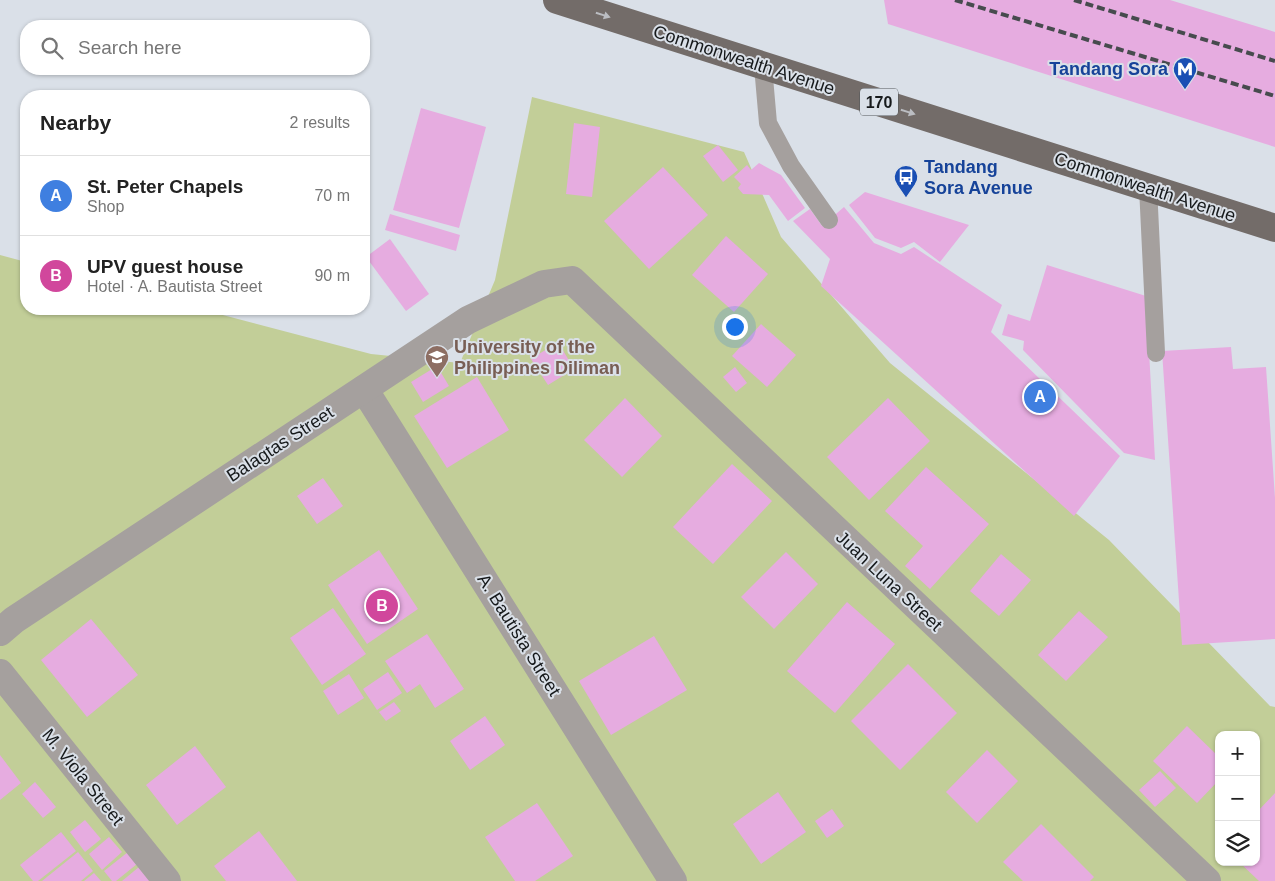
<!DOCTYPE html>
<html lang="en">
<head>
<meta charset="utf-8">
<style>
	:root { --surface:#fff; --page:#f2f2f2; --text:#222; --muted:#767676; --line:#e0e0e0; --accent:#0f766e }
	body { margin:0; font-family:Helvetica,sans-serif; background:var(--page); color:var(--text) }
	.controls { position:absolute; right:15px; bottom:15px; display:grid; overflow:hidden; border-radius:10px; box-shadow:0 1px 4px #0004 }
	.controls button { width:45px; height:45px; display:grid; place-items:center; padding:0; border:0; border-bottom:1px solid var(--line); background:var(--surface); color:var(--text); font:25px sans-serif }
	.you { position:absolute; left:734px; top:326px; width:18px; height:18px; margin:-12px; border:4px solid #fff; border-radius:50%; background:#1a73e8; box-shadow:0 0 0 8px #1a73e833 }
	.badge { display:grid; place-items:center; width:32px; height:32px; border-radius:50%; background:var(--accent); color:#fff; font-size:16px; font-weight:700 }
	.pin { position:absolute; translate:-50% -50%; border:2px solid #fff; box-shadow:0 1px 5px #0006 }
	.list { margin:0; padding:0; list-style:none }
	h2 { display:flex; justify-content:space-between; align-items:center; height:65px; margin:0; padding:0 20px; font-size:21px }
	h2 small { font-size:16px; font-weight:400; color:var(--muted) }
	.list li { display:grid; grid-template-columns:32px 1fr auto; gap:15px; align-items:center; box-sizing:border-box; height:80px; padding:0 20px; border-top:1px solid var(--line) }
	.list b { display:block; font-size:19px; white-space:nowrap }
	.list p { margin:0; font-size:16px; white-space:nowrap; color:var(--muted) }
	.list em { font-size:16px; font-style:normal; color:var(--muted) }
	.icon { flex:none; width:28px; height:28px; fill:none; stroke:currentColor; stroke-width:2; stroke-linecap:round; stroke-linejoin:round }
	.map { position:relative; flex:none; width:1275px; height:881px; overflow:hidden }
	.search { position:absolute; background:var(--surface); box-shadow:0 1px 4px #0004; left:20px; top:20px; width:350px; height:55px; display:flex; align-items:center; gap:12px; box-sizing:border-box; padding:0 18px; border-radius:20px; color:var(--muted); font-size:19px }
	.panel { position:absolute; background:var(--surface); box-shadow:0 1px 4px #0004; left:20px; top:90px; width:350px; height:225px; border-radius:20px }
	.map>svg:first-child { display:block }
</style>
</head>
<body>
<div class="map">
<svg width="1275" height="881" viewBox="0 0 1275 881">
	<rect width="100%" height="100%" fill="#dae0e8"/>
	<path fill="#c2ce98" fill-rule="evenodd" d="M 532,97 L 744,152 L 781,237 L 890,363 L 1109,540 L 1270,706 L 1275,707 L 1275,881 L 0,881 L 0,255 L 26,262 L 26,309 L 200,309 L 371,354 L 460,363 L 495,280 ZM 1219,735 L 1256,735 L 1256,862 L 1219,862 Z"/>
	<g fill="#e6ace0">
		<polygon points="884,0 1170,0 1275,32 1275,147 888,24"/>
		<polygon points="421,108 486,127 459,228 393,210"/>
		<polygon points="574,123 600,127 592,197 566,194"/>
		<polygon points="718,145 738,170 723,182 703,156"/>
		<polygon points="759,163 781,175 805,208 788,221 769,195 743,194 738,188 741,184 734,177 747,165 751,170"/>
		<polygon points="663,167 708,215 649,269 604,221"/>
		<polygon points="865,192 969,225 940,262 914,242 901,248 875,238 849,205"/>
		<polygon points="844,207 874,243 901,254 914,247 1002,305 991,332 1120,456 1074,516 821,286 830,259 793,221 810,209 822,226"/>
		<polygon points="390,214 460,235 456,251 385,230"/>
		<polygon points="726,236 768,274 734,312 692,275"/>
		<polygon points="390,239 429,294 406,311 366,257"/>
		<polygon points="1047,265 1146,296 1155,460 1124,453 1023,350 1024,341 1002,335 1008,314 1030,321"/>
		<polygon points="761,324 796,355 767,387 732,356"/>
		<polygon points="558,342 574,369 548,385 531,359"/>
		<polygon points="1231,347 1233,369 1266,367 1275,498 1275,639 1182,645 1162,351"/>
		<polygon points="437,366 449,386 423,402 411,382"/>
		<polygon points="735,367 747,383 736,392 723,377"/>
		<polygon points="477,377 509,430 447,468 414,416"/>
		<polygon points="625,398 662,436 622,477 584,440"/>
		<polygon points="888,398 930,441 869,500 827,457"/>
		<polygon points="732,464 772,501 713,564 673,527"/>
		<polygon points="926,467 989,524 930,589 905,566 923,546 885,511"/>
		<polygon points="323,478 343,506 317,524 297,496"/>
		<polygon points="379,550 418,609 367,644 328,585"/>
		<polygon points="786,552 818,584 774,629 741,597"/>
		<polygon points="1001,554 1031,580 999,616 970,591"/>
		<polygon points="847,602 895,644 835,713 787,671"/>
		<polygon points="333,608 366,654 322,685 290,638"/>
		<polygon points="1079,611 1108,637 1066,681 1038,655"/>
		<polygon points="91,619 138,675 87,717 41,660"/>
		<polygon points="427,634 464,689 435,708 420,684 407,693 385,661"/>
		<polygon points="654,636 687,690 611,735 579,681"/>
		<polygon points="908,664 957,713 900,770 851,721"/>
		<polygon points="388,672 402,693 377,710 363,689"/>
		<polygon points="349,674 364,698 338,715 323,691"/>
		<polygon points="394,702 401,711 386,721 379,712"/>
		<polygon points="485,716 505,745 470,770 450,741"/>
		<polygon points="1187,726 1219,757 1219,780 1197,803 1153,761"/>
		<polygon points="195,746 226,787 177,825 146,785"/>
		<polygon points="987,750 1018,781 977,823 946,792"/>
		<polygon points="0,755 21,783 0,800"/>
		<polygon points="1160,771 1176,788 1155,807 1139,790"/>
		<polygon points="35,782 56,807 43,818 22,794"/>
		<polygon points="778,792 806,832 761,864 733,824"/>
		<polygon points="1275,793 1275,881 1259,881 1239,862 1256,862 1256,813"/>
		<polygon points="537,803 573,856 535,881 515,881 485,837"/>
		<polygon points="832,809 844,826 827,838 815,821"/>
		<polygon points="85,820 101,839 85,852 70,832"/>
		<polygon points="1041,824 1094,877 1090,881 1023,881 1003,862"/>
		<polygon points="259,831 297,881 226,881 214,866"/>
		<polygon points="61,832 76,851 38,881 33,881 20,865"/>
		<polygon points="109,837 122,852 102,870 89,854"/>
		<polygon points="78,852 93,871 81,881 42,881"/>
		<polygon points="128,852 137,864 116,881 112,881 104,871"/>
		<polygon points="139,867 150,881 122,881"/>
		<polygon points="94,873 101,881 84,881"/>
	</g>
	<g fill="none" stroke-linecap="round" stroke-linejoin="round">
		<g stroke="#a5a09e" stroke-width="18">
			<polyline points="763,66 768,123 791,166 829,220"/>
			<polyline points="1148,187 1156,353"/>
		</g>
		<g stroke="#a5a09e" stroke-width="28">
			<polyline points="364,389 673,881"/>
			<polyline points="0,632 14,620 468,320 544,284 572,280 1207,881"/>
			<polyline points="0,673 167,881"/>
		</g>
		<polyline stroke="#736c69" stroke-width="28" points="557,0 1275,228"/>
		<g stroke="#474b4e" stroke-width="4" stroke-dasharray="8 4" stroke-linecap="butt">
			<polyline points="955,0 1275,96"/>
			<polyline points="1074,0 1275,61"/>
		</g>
	</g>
	<defs><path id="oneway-solid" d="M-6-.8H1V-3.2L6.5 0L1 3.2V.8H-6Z" transform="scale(1.25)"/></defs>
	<g fill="#bbbdc2">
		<use href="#oneway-solid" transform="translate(603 15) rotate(18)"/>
		<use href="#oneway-solid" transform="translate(908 112) rotate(18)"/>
	</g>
	<defs>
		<g id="metro-pin" transform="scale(1.25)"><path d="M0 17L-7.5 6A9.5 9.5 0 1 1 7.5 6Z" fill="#1a4fb4" stroke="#dae0e8"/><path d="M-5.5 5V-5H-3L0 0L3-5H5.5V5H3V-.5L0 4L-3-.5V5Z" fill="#fff"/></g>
		<g id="bus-pin" transform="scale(1.25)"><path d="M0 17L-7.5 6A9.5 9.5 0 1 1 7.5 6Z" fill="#1a4fb4" stroke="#dae0e8"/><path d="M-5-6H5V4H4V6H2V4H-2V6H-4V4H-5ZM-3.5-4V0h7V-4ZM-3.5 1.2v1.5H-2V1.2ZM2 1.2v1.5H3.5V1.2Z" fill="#fff"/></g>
		<g id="university-pin" transform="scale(1.25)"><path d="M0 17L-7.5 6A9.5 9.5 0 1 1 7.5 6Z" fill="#8d6e63" stroke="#dae0e8"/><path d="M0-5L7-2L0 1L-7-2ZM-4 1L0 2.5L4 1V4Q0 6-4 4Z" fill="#fff"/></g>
	</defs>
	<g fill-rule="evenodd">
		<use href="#metro-pin" x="1185" y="69"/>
		<use href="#bus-pin" x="906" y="177"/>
		<use href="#university-pin" x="437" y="357"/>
	</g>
	<g text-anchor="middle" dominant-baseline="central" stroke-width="4" stroke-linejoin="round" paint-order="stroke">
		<rect fill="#dae0e8" stroke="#515558" stroke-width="1" x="860" y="88.5" width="38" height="27" rx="4"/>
		<g font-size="16" font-weight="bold" fill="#16191b">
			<text x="879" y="102">170</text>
		</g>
		<g font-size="18" fill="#16191b" stroke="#dae0e8">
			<text transform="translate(744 60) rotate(18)">Commonwealth Avenue</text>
			<text transform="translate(1145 187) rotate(18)">Commonwealth Avenue</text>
			<text transform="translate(280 444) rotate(-33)">Balagtas Street</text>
			<text transform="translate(889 581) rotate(43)">Juan Luna Street</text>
			<text transform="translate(519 635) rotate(58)">A. Bautista Street</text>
			<text transform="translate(83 777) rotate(51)">M. Viola Street</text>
		</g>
		<g font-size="18" font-weight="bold" fill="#164399" stroke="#dae0e8" text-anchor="end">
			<text x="1168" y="69">Tandang Sora</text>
			<text x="924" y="167" text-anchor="start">Tandang<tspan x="924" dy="21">Sora Avenue</tspan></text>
		</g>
		<g font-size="18" font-weight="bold" fill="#785e54" stroke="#dae0e8" text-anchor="start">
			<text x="454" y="347">University of the<tspan x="454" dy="21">Philippines Diliman</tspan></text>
		</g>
	</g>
</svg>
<div class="controls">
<button>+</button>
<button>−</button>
<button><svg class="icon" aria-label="layers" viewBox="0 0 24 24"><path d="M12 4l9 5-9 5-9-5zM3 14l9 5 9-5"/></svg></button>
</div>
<div class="you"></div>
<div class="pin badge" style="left:1040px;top:397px;background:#3f7fe0">A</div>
<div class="pin badge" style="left:382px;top:606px;background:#d1479c">B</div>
<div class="search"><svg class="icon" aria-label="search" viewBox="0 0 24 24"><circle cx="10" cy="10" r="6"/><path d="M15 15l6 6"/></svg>Search here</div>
<section class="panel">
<h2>Nearby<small>2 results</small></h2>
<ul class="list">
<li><span class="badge" style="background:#3f7fe0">A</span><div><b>St. Peter Chapels</b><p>Shop</p></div><em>70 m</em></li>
<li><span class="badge" style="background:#d1479c">B</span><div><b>UPV guest house</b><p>Hotel · A. Bautista Street</p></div><em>90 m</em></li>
</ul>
</section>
</div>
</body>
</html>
